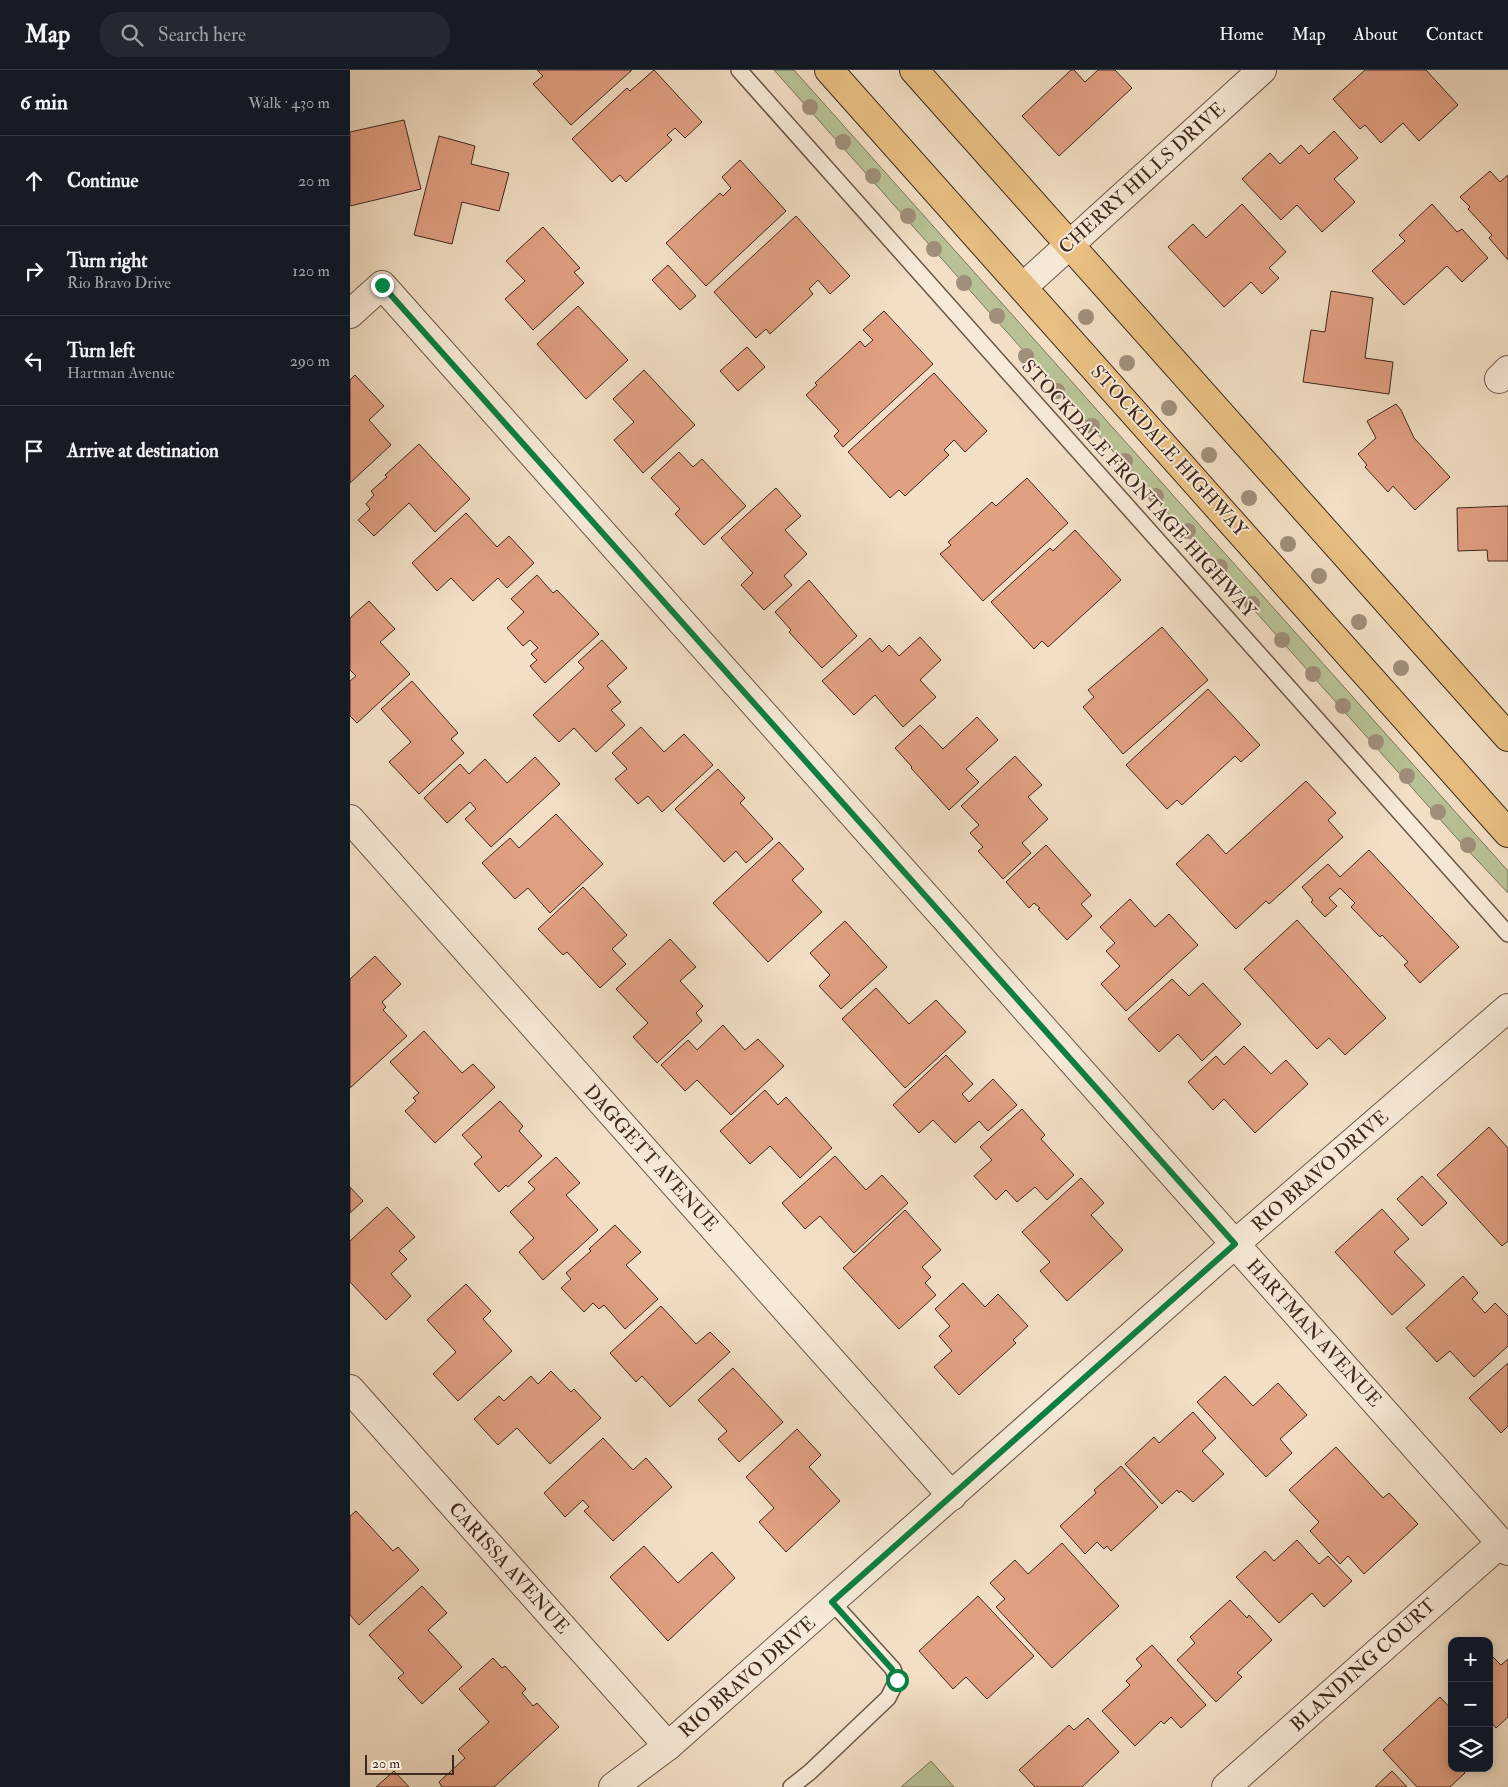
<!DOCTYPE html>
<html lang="en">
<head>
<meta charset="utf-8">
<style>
	:root { --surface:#171b24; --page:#242831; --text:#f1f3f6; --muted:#9ea1a6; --line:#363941 }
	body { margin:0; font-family:"IM FELL Double Pica",serif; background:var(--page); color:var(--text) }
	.controls { position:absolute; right:15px; bottom:15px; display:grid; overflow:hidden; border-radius:10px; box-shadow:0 2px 12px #0003 }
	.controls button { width:45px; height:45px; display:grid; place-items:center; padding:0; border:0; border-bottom:1px solid var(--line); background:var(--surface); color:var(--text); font:25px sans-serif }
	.scale { position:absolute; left:15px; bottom:12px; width:89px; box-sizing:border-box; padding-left:5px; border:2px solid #3f281e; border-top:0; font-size:14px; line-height:18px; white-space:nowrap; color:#3f281e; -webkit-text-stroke:4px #f7ead9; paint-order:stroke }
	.stop { position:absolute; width:15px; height:15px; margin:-11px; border:4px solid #0b8043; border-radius:50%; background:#fff }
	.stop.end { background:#0b8043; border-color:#fff; box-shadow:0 1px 5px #0008 }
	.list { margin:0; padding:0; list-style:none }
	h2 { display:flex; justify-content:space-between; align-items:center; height:65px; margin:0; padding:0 20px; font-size:21px }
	h2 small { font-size:16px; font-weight:400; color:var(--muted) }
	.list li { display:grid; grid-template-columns:32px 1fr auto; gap:15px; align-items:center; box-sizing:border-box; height:90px; padding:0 20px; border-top:1px solid var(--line) }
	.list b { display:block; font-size:19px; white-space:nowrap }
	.list p { margin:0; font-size:16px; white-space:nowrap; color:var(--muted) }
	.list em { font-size:16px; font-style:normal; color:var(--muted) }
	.icon { flex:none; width:28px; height:28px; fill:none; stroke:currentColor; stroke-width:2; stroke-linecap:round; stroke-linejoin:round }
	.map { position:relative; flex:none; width:1158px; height:1717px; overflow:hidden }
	header { display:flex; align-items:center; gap:30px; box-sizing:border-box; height:70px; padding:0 25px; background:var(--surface); border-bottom:1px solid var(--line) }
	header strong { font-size:24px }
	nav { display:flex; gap:28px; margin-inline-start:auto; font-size:18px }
	.search { width:350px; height:45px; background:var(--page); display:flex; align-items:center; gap:12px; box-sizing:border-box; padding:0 18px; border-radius:20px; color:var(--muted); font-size:19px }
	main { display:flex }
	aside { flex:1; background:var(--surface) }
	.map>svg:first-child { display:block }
</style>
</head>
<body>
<header>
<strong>Map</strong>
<div class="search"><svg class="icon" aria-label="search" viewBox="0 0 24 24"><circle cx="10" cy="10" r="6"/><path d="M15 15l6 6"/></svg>Search here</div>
<nav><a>Home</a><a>Map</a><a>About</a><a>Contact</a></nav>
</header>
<main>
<aside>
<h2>6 min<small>Walk · 430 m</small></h2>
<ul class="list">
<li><svg class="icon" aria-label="ahead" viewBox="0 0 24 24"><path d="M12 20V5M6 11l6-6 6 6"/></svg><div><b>Continue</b></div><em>20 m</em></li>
<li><svg class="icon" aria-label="right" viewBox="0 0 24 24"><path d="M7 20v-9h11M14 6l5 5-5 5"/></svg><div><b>Turn right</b><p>Rio Bravo Drive</p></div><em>120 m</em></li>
<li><svg class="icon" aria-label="left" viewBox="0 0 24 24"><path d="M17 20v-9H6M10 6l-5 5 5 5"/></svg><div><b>Turn left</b><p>Hartman Avenue</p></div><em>290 m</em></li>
<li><svg class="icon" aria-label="arrive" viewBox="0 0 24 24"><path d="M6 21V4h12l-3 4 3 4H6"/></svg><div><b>Arrive at destination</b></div></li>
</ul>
</aside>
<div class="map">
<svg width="1158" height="1717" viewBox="0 0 1158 1717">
	<rect width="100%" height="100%" fill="#f2dfc5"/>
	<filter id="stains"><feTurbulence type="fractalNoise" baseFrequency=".004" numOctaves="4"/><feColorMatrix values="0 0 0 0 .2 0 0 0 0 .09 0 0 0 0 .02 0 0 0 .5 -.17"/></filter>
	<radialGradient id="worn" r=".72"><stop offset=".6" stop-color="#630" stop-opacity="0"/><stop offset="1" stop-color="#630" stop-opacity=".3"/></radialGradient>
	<g fill="#b8c296" stroke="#7c755a">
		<polygon points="424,0 444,0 1158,801 1158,823 1112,774"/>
		<polygon points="581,1691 604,1717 551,1717"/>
	</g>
	<g fill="#e2a083" stroke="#3f281e">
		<polygon points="187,0 282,0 221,55 183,14 193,6"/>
		<polygon points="304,0 352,52 335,68 325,58 317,65 322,70 276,112 270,105 262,112 222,69 277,18 280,21"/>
		<polygon points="721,0 724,0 735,12 748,0 765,0 782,18 709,86 672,46"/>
		<polygon points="1015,0 1076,0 1108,35 1069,71 1053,53 1031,73 1015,55 1010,59 983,29"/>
		<polygon points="54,50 71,119 0,136 0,62"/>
		<polygon points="984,61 1008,88 984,109 1005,132 972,162 947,135 931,150 892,109 920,83 930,94 951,75 959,84"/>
		<polygon points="89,66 125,76 121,94 159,103 149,141 112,132 102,174 64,165"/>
		<polygon points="390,90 436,141 356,216 316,173 370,123 373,126 381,118 372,107"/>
		<polygon points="1140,101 1150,112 1158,105 1158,190 1139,168 1142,165 1118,139 1120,137 1110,127"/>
		<polygon points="892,134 936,182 919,198 929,208 912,224 901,212 874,237 818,177 843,154 856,168"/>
		<polygon points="1082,134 1107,162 1112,159 1138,188 1112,212 1097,196 1054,235 1022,201 1055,171 1049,165"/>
		<polygon points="446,146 500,206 480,224 468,210 459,219 463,224 420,264 416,259 406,268 364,222"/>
		<polygon points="193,157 230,198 224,202 234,213 183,260 155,229 175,211 156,191"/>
		<polygon points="318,195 346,226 330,240 302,210"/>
		<polygon points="981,221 1023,228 1015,288 1043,292 1039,324 953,312 961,260 975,262"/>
		<polygon points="228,236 278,290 236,329 187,274"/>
		<polygon points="534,241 583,294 493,377 484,366 489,361 456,325 467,315 465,313 510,271 515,277 523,270 513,260"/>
		<polygon points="397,277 415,297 388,321 370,301"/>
		<polygon points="294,300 345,355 293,403 264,370 284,352 263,329"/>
		<polygon points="584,303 637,361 615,382 604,370 594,380 599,385 555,426 549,420 540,428 498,382"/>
		<polygon points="5,305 34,336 19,350 41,375 0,413 0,310"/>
		<polygon points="1046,334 1051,340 1064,368 1100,407 1065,440 1043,416 1038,422 1015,397 1017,395 1008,384 1026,368 1017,351"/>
		<polygon points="69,374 120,429 85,462 59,433 24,466 8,450 20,439 16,434 24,425 21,421 37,407 35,405"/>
		<polygon points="329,382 343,397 352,389 396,436 354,475 325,444 330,439 301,408"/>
		<polygon points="677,408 718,453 633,531 590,484 601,475 598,472 642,432 646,436"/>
		<polygon points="426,418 451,446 435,460 457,484 434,506 442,515 414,540 391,515 403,503 371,468"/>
		<polygon points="1158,436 1158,491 1138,491 1137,480 1108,481 1107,438"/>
		<polygon points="116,443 147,477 159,466 184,493 157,518 148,508 123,531 101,508 87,521 62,493"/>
		<polygon points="725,460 771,510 698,577 692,571 684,579 641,532 700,478 703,481"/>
		<polygon points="187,505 203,523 207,520 249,564 195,613 180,596 187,590 181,584 188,578 180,570 173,576 157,558 174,542 161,529"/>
		<polygon points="459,510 507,566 472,598 439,562 441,560 425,542"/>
		<polygon points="19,531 45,559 30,572 60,604 7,653 0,646 0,611 6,606 0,600 0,548"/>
		<polygon points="812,557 858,610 773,684 733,637 744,627 738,620"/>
		<polygon points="570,567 591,590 570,610 586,627 553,657 525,625 504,645 472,611 520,568 532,582 539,575 549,586"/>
		<polygon points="252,570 277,598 257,616 271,632 261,640 275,655 246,682 224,658 209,672 183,645 234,598 228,592"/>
		<polygon points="62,611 108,663 101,669 114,683 69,724 39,692 61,672 31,639"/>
		<polygon points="858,619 910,675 891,692 885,686 832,735 827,730 817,739 776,695"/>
		<polygon points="627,647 648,670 616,699 629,712 599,740 561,698 562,697 545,678 570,655 593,679"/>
		<polygon points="291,657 314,682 334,664 363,695 312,742 298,726 288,734 265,709 277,699 262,683"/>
		<polygon points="665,686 692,715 678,727 698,749 672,773 681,783 653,809 628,781 633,777 620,763 629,755 611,736"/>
		<polygon points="185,687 210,714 141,777 115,749 126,739 120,732 97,753 74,728 110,694 119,704 135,689 157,713"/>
		<polygon points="368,699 395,728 390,733 423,769 396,793 386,781 374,792 325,739"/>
		<polygon points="956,711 986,743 978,750 993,767 919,834 916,831 886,859 826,794 858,764 876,784"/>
		<polygon points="206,744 253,794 200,843 178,818 165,829 132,793 160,768 169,778"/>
		<polygon points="429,772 454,799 442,810 472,842 418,892 363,833"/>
		<polygon points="696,775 741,825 731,834 742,846 717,870 688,839 690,838 684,833 679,838 656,812"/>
		<polygon points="1019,780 1109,877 1070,913 1054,895 1058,892 1032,865 1030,867 1001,837 1005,833 990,818 979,828 987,836 975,847 961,832 963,830 952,817 978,794 990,807"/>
		<polygon points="233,817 277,865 262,879 276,894 250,918 217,882 213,885 188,859"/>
		<polygon points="780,829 805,857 819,844 848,875 776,941 751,914 770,896 756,881 765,873 750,857"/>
		<polygon points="947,850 1036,948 995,985 979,968 967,979 894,899"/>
		<polygon points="495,851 537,897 491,939 469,916 480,905 460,883"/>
		<polygon points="320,869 346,897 330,911 353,936 346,943 352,951 307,993 283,967 298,953 266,919"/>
		<polygon points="25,886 51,914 32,932 36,937 33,940 57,966 0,1018 0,909"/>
		<polygon points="822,909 839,926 853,913 891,954 852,991 828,964 809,982 778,949"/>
		<polygon points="526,918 559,954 586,930 616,962 555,1018 492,949"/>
		<polygon points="373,955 395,980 408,969 434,996 381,1045 347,1010 335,1021 311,995 338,970 347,980"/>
		<polygon points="74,961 112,1003 123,994 145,1017 85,1073 55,1041 66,1031 63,1028 69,1023 40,992"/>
		<polygon points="894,976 921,1004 936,990 958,1014 905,1063 874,1029 863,1040 838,1012 866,986 874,995"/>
		<polygon points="596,985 623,1014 612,1024 619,1032 643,1009 667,1035 638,1061 629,1051 605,1073 583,1050 569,1063 543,1035"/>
		<polygon points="415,1020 428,1035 436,1027 482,1078 450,1108 420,1076 400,1094 370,1061"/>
		<polygon points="150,1031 173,1056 169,1061 192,1086 158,1117 156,1115 149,1122 124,1094 132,1087 112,1065"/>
		<polygon points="672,1039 695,1065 691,1069 724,1105 697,1130 685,1117 667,1132 656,1120 646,1130 624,1106 642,1090 630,1077"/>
		<polygon points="1139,1057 1158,1078 1158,1171 1152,1176 1087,1105"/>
		<polygon points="485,1086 516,1120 532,1105 558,1133 504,1183 470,1146 455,1159 432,1133"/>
		<polygon points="206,1087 230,1113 216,1125 248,1160 193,1210 169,1182 184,1168 160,1142 185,1119 178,1112"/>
		<polygon points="1072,1106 1097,1133 1072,1156 1047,1129"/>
		<polygon points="731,1108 754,1133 741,1145 773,1180 717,1231 690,1201 700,1192 672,1162"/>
		<polygon points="0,1117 13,1131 0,1143"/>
		<polygon points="37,1137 65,1167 49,1181 57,1189 41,1204 61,1226 36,1250 0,1212 0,1171"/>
		<polygon points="1032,1139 1059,1169 1044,1182 1075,1215 1042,1245 985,1182"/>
		<polygon points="555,1140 591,1180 572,1197 581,1207 575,1213 586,1225 549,1259 493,1198"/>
		<polygon points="265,1155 291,1182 276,1195 308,1229 275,1259 254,1235 249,1239 243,1233 234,1242 211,1218 221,1209 216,1203 241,1181 239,1179"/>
		<polygon points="1113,1206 1128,1223 1122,1229 1135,1243 1145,1233 1158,1246 1158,1276 1124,1307 1100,1281 1087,1292 1056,1258"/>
		<polygon points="613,1213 635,1237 648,1224 678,1256 663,1270 666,1273 609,1325 584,1297 602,1281 589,1266 600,1256 585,1239"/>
		<polygon points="116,1214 141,1241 133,1249 162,1281 108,1331 83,1304 106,1282 77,1250"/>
		<polygon points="311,1236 346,1274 360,1262 380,1282 320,1337 292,1306 286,1312 260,1283"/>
		<polygon points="1158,1293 1158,1356 1151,1363 1119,1328"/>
		<polygon points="383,1298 433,1352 389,1392 368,1369 377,1361 348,1330"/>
		<polygon points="201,1301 221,1322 224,1319 251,1348 200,1394 167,1358 148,1375 124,1349 149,1326 154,1331 181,1306 188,1314"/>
		<polygon points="875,1306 903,1336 928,1313 957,1345 930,1369 942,1383 916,1407 847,1332"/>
		<polygon points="843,1342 866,1368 852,1381 874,1404 843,1432 831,1421 829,1423 827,1420 812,1434 775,1394 804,1367 809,1373"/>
		<polygon points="447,1359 471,1385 459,1397 490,1431 436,1482 409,1452 424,1438 396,1407"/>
		<polygon points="253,1368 283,1400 296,1388 322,1417 263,1471 234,1441 239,1437 233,1430 215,1447 194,1423"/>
		<polygon points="986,1377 1033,1428 1039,1423 1068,1454 1014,1504 998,1486 990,1494 960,1461 969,1452 939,1420"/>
		<polygon points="771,1396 808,1437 761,1481 757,1476 754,1479 747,1472 735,1484 710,1456 746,1423 744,1420"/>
		<polygon points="6,1441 43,1481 48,1477 69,1500 9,1555 0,1545 0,1446"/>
		<polygon points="947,1470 969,1494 978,1486 1002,1511 974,1537 962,1523 929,1553 886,1507 915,1481 924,1491"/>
		<polygon points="712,1473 769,1536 702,1598 646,1537 655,1529 640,1513 665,1490 678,1504"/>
		<polygon points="294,1476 328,1513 362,1482 385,1508 318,1571 260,1507"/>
		<polygon points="72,1516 97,1543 78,1560 112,1597 72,1634 48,1608 54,1603 19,1565"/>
		<polygon points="628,1526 684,1586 637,1629 616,1607 603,1619 569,1581"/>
		<polygon points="880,1530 897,1548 899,1545 922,1570 887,1603 892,1607 866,1632 827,1590 845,1573 840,1567"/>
		<polygon points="802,1575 856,1635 831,1658 821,1647 814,1654 811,1651 785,1676 752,1641 780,1615 776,1611 792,1596 786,1589"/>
		<polygon points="1139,1583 1151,1595 1158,1589 1158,1647 1146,1658 1139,1650"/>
		<polygon points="143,1588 152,1598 155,1596 176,1619 172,1623 183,1636 187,1633 209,1657 144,1717 92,1717 89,1712 115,1688 108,1680 139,1652 109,1619"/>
		<polygon points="1090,1627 1102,1640 1102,1698 1111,1698 1115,1703 1100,1717 1067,1717 1033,1680"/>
		<polygon points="738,1648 769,1682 732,1717 685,1717 669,1700 719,1655 724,1660"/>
		<polygon points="44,1701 59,1717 26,1717"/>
		<polygon points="1042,1701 1057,1717 1025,1717"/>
	</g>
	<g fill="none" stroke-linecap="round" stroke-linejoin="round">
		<g stroke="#6c5648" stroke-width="18">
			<g id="lane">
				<polyline points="389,0 1158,864"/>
				<polyline points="441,1717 460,1702 538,1628 547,1610 543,1599 482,1532"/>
			</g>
		</g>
		<g stroke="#6c5648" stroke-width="30">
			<g id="street">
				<polyline points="673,217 912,0"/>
				<polyline points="0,244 32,215 1158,1481"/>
				<polyline points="1149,309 1158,300"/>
				<polyline points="0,749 602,1426"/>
				<polyline points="0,1319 318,1676"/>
				<polyline points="263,1717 318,1676 885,1174 1158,938"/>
				<polyline points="876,1717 1151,1473"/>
			</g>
		</g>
		<g stroke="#3f281e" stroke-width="30">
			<g id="primary">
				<polyline points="479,0 1158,763"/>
				<polyline points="564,0 1158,667"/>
			</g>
		</g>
		<use href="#lane" stroke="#f7ead9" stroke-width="15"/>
		<use href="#street" stroke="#f7ead9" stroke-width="28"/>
		<use href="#primary" stroke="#e9c082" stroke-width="28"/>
	</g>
	<g fill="#a08f7a">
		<circle cx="460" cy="37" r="8"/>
		<circle cx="493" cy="72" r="8"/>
		<circle cx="523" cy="106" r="8"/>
		<circle cx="558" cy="146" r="8"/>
		<circle cx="584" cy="179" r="8"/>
		<circle cx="614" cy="213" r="8"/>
		<circle cx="647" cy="246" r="8"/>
		<circle cx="736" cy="247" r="8"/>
		<circle cx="676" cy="286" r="8"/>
		<circle cx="777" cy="293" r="8"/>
		<circle cx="707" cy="321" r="8"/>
		<circle cx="819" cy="338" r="8"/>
		<circle cx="742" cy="356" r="8"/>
		<circle cx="859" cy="385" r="8"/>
		<circle cx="775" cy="391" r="8"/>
		<circle cx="806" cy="426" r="8"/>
		<circle cx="899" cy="428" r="8"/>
		<circle cx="838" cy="461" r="8"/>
		<circle cx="938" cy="474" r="8"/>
		<circle cx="870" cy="497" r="8"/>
		<circle cx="969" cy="506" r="8"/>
		<circle cx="902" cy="534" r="8"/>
		<circle cx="1009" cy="552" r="8"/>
		<circle cx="932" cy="570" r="8"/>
		<circle cx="1051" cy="598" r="8"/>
		<circle cx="963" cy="604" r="8"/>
		<circle cx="993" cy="636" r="8"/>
		<circle cx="1026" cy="672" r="8"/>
		<circle cx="1057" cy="706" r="8"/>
		<circle cx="1088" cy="742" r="8"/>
		<circle cx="1118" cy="775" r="8"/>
	</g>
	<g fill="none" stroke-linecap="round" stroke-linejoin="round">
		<polyline stroke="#0b8043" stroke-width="6" points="32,215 885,1174 482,1532 542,1599 547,1610"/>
	</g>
	<g text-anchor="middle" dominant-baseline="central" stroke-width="4" stroke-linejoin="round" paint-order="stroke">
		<g font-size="19" fill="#3f281e" stroke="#f7ead9">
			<text transform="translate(792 108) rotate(-42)">CHERRY HILLS DRIVE</text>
			<text transform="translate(819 381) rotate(48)">STOCKDALE HIGHWAY</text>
			<text transform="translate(789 419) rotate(48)">STOCKDALE FRONTAGE HIGHWAY</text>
			<text transform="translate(301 1088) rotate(48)">DAGGETT AVENUE</text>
			<text transform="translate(970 1101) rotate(-41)">RIO BRAVO DRIVE</text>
			<text transform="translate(964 1263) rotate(48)">HARTMAN AVENUE</text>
			<text transform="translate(159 1498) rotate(48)">CARISSA AVENUE</text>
			<text transform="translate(1013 1595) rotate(-42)">BLANDING COURT</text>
			<text transform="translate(397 1607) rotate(-41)">RIO BRAVO DRIVE</text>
		</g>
	</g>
	<rect width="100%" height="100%" filter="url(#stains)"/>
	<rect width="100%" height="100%" fill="url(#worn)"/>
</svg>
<div class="controls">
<button>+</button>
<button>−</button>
<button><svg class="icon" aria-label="layers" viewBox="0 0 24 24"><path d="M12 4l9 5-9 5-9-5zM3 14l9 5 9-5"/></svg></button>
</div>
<div class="scale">20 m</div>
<div class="stop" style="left:547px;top:1610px"></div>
<div class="stop end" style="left:32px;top:215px"></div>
</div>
</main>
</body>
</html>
